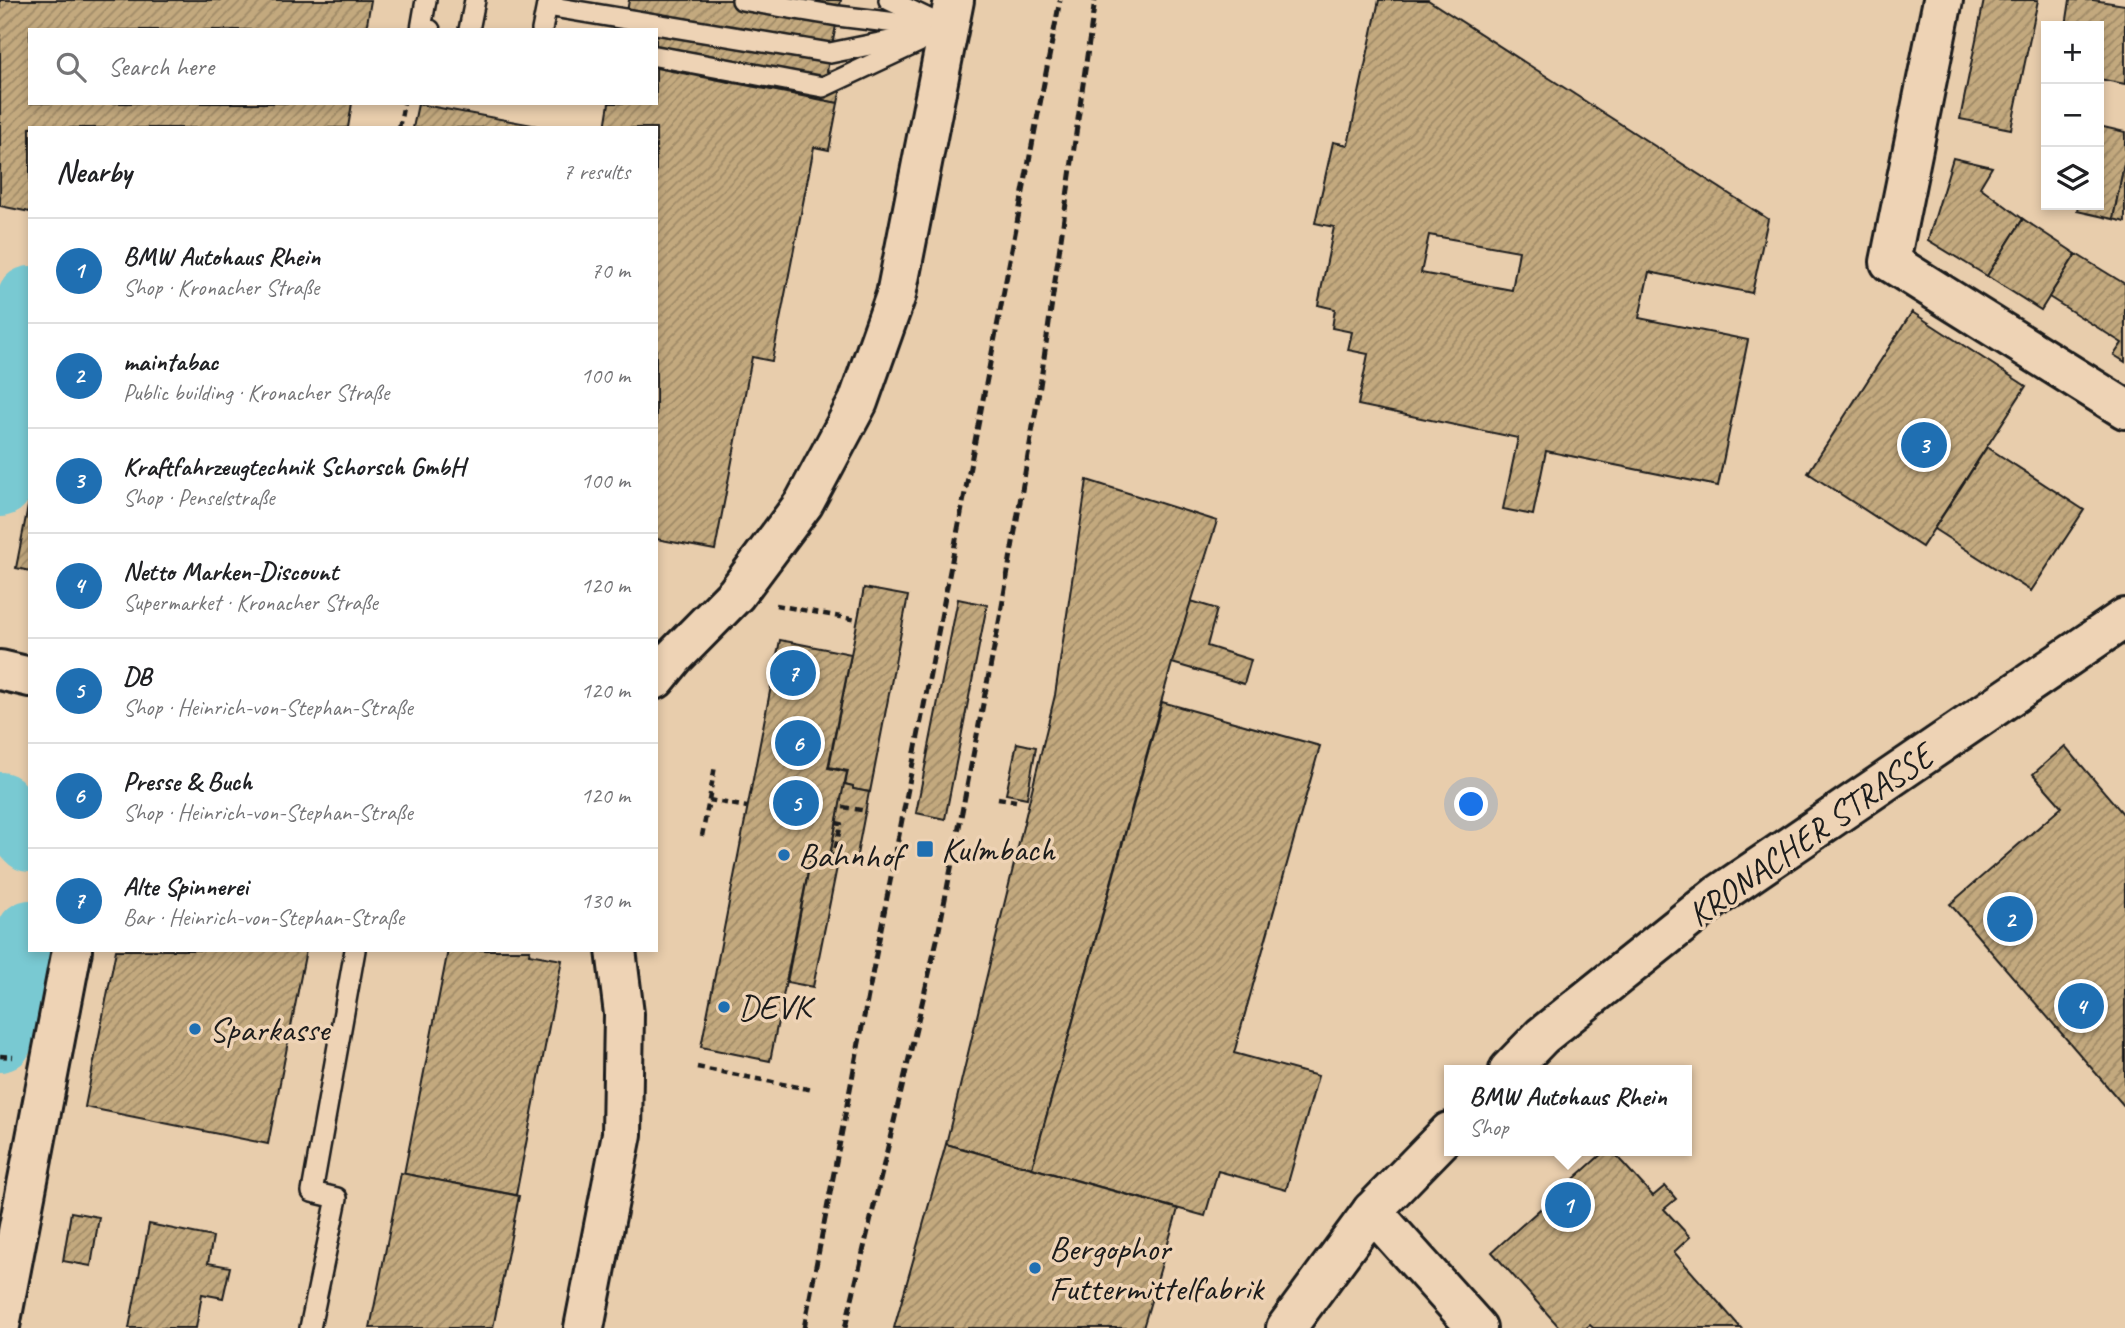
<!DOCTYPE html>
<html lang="en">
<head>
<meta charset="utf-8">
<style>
	:root { --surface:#fff; --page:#f2f2f2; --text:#202124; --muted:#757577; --line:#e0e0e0; --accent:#1f6fb2 }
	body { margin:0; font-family:Caveat,sans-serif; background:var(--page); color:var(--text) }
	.controls { position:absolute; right:21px; top:21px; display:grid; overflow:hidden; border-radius:0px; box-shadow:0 4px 10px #0003 }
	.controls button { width:63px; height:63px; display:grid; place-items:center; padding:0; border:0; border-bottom:2px solid var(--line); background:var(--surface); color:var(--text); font:35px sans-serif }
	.you { position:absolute; left:1472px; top:805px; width:24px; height:24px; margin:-18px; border:5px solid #fff; border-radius:50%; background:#1a73e8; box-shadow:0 0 0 10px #1a73e833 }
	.badge { display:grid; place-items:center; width:46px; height:46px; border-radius:50%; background:var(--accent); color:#fff; font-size:23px; font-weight:700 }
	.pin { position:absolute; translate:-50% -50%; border:4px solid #fff; box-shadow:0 2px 7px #0006 }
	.popup { position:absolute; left:1444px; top:1065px; width:248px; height:91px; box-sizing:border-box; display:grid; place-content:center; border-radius:0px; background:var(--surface); filter:drop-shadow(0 2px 5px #0005); font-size:23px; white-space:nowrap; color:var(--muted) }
	.popup b { font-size:26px; color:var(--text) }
	.popup::after { content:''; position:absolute; left:50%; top:100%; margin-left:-14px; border:14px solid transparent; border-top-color:var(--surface) }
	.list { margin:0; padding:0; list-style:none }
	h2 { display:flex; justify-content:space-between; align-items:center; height:91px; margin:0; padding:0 28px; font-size:30px }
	h2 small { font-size:23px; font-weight:400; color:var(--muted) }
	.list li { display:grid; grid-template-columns:46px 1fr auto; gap:21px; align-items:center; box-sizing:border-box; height:105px; padding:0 28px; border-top:2px solid var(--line) }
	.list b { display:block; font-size:26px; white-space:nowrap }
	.list p { margin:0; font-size:23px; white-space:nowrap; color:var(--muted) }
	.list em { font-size:23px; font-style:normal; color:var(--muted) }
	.icon { flex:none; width:38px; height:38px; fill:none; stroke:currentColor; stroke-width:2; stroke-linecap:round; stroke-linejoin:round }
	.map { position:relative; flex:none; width:2125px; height:1328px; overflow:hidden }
	.search { position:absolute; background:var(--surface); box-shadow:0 4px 10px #0003; left:28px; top:28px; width:630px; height:77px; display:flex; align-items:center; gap:18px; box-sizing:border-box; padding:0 24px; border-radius:0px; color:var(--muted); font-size:26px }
	.panel { position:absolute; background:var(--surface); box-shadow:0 4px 10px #0003; left:28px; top:126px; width:630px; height:826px; border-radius:0px }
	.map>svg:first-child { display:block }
</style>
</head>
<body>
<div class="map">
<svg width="2125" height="1328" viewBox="0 0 2125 1328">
	<defs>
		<pattern id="building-hatch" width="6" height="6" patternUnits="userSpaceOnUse" patternTransform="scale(1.75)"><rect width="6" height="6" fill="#c3a97e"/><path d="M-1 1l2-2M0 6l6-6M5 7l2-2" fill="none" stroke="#9e8966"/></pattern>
	</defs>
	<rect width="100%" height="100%" fill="#e8cdac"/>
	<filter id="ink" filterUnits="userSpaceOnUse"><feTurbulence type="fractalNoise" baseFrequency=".0143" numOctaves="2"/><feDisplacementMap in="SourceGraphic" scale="14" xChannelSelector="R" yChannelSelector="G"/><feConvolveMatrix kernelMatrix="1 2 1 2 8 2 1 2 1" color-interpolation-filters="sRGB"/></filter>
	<g filter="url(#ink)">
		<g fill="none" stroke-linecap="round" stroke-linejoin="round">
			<g stroke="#79c9d2" stroke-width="66">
				<polyline points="0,484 30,299"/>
				<polyline points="0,805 30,839"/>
				<polyline points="0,1039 30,933"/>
			</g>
		</g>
		<g fill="url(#building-hatch)" stroke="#1c1c1c" stroke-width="2" fill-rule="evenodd">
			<polygon points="0,0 371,0 366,30 30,30 30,103 352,103 348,128 30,128 30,212 0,206"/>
			<polygon points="629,0 841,0 827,71 844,75 838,103 656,68 656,30 624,30"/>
			<path d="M 1379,0 L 1428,0 L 1768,219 L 1752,293 L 1649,272 L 1639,318 L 1748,340 L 1718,486 L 1546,451 L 1533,515 L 1503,509 L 1518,438 L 1358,405 L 1368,354 L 1348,350 L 1352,332 L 1332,328 L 1335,309 L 1318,305 L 1334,227 L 1315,223 L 1333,142 L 1348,145 ZM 1429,235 L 1519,251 L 1512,290 L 1421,273 Z"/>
			<polygon points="1984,0 2038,0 2011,129 1960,119"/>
			<polygon points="2070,0 2093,0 2125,5 2125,84 2099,79 2099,26 2066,26"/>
			<polygon points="656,68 838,103 829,150 814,147 772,361 752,357 715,550 656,539 656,128 605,128 609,103 656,103"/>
			<polygon points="418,104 538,126 538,128 413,128"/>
			<polygon points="2099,126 2125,132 2125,160 2113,219 2077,211 2078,205 2099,205"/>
			<polygon points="1953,158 1992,167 1980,187 2023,219 1987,276 1928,240"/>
			<polygon points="2125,160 2125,222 2113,219"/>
			<polygon points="2023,219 2076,254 2041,310 1987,276"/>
			<polygon points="2076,254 2125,284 2125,362 2114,355 2122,343 2049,297"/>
			<polygon points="1912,312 2026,386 1922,547 1808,473"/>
			<polygon points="1987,447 2084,510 2031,591 1934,529"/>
			<polygon points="1087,480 1217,521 1172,663 1032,1168 946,1144 1055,695"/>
			<polygon points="30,496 30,571 16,568"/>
			<polygon points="864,588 908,596 870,792 853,789 853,786 845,784 848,771 829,767"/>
			<polygon points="958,599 987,605 945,819 916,813"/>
			<polygon points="1191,601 1217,609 1207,646 1251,660 1244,684 1172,663"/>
			<polygon points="780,640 851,654 828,768 847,772 842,796 828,866 810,862 770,1061 701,1047"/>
			<polygon points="1162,702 1320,746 1234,1053 1318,1076 1286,1190 1218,1171 1205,1216 1032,1168"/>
			<polygon points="1017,743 1036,747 1027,798 1006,794"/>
			<polygon points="2065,746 2125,816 2125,1107 1950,904 2062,807 2033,774"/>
			<polygon points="844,784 853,786 853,789 869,792 855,865 838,862 813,987 787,982 810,863 828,866"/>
			<polygon points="116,950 306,950 268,1144 85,1107"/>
			<polygon points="448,950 530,950 529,954 562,960 516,1195 404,1174"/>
			<polygon points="946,1144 1178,1209 1143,1328 894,1328"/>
			<polygon points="1605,1151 1612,1151 1653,1196 1665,1186 1676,1199 1664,1209 1690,1237 1674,1252 1741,1328 1593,1328 1590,1325 1586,1328 1560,1328 1492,1252"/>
			<polygon points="401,1173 519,1196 493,1328 370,1328"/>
			<polygon points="71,1212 99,1217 91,1266 63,1261"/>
			<polygon points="149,1224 213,1237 208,1263 230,1267 223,1298 202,1294 196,1328 129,1328"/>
		</g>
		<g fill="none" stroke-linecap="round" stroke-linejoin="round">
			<g stroke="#1c1c1c" stroke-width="24">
				<g id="service">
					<polyline points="426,0 421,29 430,30"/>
					<polyline points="742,0 838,16 930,27"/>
					<polyline points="889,0 935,22"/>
					<polyline points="547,6 830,53 949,29"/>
					<polyline points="469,30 475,0"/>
					<polyline points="542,30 548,0"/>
					<polyline points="656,56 823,87 919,42"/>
					<polyline points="310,1328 337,1198 312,1192 355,950"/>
				</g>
			</g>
			<g stroke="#1c1c1c" stroke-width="44">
				<g id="minor">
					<polyline points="1943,0 1890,262 2125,409"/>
					<polyline points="0,670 30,677"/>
					<polyline points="1372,1211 1477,1328"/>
					<polyline points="0,1326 72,950"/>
				</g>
			</g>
			<g stroke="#1c1c1c" stroke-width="44">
				<g id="tertiary">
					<polyline points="656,679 674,657 736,594 804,503 858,402 896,295 954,0"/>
					<polyline points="1509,1070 1542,1036 1717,896 2125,618"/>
					<polyline points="584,1328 622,1134 624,1014 616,950"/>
					<polyline points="1286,1328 1372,1211 1449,1132"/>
				</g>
			</g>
			<g stroke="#1c1c1c" stroke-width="4.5" stroke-dasharray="7 5" stroke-linecap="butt">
				<polyline points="399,128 404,103"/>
				<polyline points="776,605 857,620"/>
				<polyline points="998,798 1016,801"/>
				<polyline points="709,800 715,766"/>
				<polyline points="843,807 867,811"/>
				<polyline points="702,836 709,800 747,807"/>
				<polyline points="830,859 857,864"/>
				<polyline points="833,860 841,824 836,823"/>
				<polyline points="0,1056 13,1057"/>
				<polyline points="697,1067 813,1090"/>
			</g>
			<use href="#service" stroke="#eed3b5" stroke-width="19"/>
			<use href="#minor" stroke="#eed3b5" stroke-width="38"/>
			<use href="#tertiary" stroke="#eed3b5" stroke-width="38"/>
			<g stroke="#1c1c1c" stroke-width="5" stroke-dasharray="10 5" stroke-linecap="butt">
				<polyline points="804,1328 1060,0"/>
				<polyline points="845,1328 937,940 1001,612 1040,386 1095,0"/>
			</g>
		</g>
	</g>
	<g fill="#1f6fb2" stroke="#eed3b5" stroke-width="2.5">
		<rect x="916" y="840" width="18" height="18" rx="3.5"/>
		<circle cx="784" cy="855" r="7"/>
		<circle cx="724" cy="1007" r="7"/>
		<circle cx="195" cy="1029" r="7"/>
		<circle cx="1035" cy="1268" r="7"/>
	</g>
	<g text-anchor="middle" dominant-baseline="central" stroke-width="7" stroke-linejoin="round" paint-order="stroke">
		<g font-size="35" fill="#1c1c1c" stroke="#eed3b5">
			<text transform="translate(1810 835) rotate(-35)">KRONACHER STRASSE</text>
		</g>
		<g font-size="35" fill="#1c1c1c" stroke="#eed3b5" text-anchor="start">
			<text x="941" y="849">Kulmbach</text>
			<text x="798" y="855">Bahnhof</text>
			<text x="738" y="1007">DEVK</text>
			<text x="209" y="1029">Sparkasse</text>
			<text x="1049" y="1248">Bergophor<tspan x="1049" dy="40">Futtermittelfabrik</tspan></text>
		</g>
	</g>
</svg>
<div class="controls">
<button>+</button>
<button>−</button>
<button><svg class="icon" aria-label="layers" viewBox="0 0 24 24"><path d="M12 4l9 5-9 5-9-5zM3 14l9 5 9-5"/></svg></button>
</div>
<div class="you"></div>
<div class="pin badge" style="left:1568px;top:1205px">1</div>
<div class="popup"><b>BMW Autohaus Rhein</b>Shop</div>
<div class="pin badge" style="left:2010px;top:919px">2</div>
<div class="pin badge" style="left:1924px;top:445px">3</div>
<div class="pin badge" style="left:2081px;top:1006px">4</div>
<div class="pin badge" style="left:796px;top:803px">5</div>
<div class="pin badge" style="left:798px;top:743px">6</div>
<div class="pin badge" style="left:793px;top:673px">7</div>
<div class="search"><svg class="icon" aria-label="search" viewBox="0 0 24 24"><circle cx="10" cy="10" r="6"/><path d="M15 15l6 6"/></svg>Search here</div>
<section class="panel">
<h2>Nearby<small>7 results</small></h2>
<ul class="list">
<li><span class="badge">1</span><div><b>BMW Autohaus Rhein</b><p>Shop · Kronacher Straße</p></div><em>70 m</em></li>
<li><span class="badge">2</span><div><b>maintabac</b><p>Public building · Kronacher Straße</p></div><em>100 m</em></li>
<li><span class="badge">3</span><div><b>Kraftfahrzeugtechnik Schorsch GmbH</b><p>Shop · Penselstraße</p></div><em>100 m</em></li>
<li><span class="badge">4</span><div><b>Netto Marken-Discount</b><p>Supermarket · Kronacher Straße</p></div><em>120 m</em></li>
<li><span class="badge">5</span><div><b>DB</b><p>Shop · Heinrich-von-Stephan-Straße</p></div><em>120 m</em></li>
<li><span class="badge">6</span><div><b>Presse &amp; Buch</b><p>Shop · Heinrich-von-Stephan-Straße</p></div><em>120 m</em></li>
<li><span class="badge">7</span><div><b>Alte Spinnerei</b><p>Bar · Heinrich-von-Stephan-Straße</p></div><em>130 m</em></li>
</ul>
</section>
</div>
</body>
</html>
